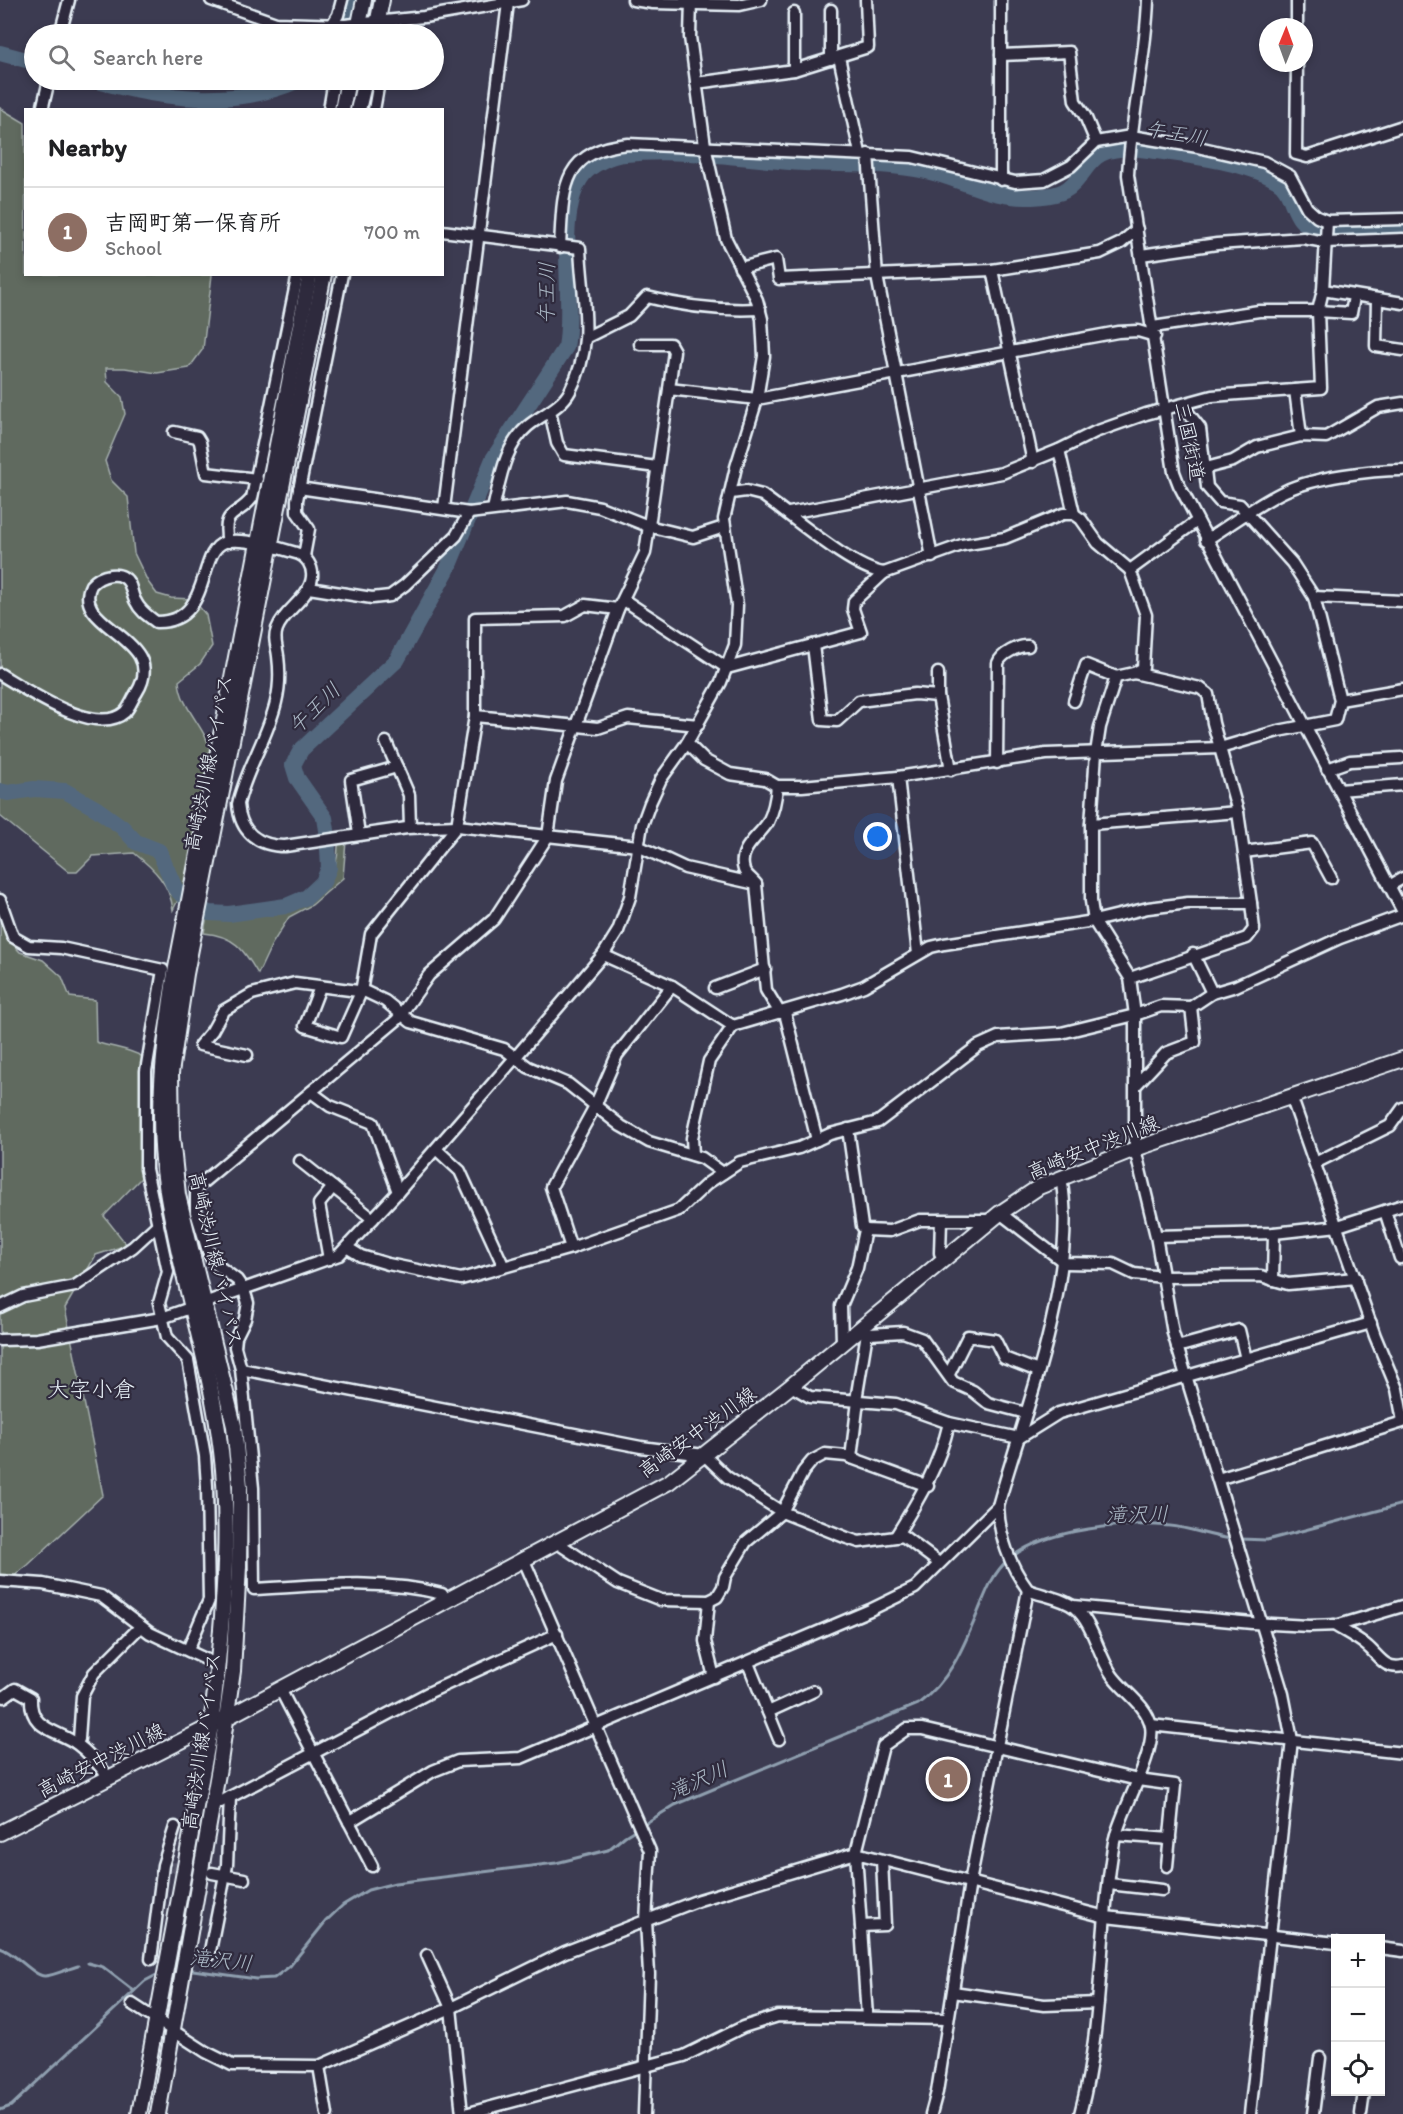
<!DOCTYPE html>
<html lang="en">
<head>
<meta charset="utf-8">
<style>
	:root { --surface:#fff; --page:#f2f2f2; --text:#202124; --muted:#757577; --line:#e0e0e0; --accent:#b45309 }
	body { margin:0; font-family:Itim,"Klee One",sans-serif; background:var(--page); color:var(--text) }
	.controls { position:absolute; right:18px; bottom:18px; display:grid; overflow:hidden; border-radius:0px; box-shadow:0 3px 9px #0003 }
	.controls button { width:54px; height:54px; display:grid; place-items:center; padding:0; border:0; border-bottom:2px solid var(--line); background:var(--surface); color:var(--text); font:30px sans-serif }
	.compass { position:absolute; left:1259px; top:18px; width:54px; height:54px; border-radius:50%; background:var(--surface); box-shadow:0 3px 9px #0003; rotate:1deg }
	.you { position:absolute; left:878px; top:837px; width:21px; height:21px; margin:-15px; border:4px solid #fff; border-radius:50%; background:#1a73e8; box-shadow:0 0 0 9px #1a73e833 }
	.badge { display:grid; place-items:center; width:39px; height:39px; border-radius:50%; background:var(--accent); color:#fff; font-size:20px; font-weight:700 }
	.pin { position:absolute; translate:-50% -50%; border:3px solid #fff; box-shadow:0 2px 6px #0006 }
	.list { margin:0; padding:0; list-style:none }
	h2 { display:flex; justify-content:space-between; align-items:center; height:78px; margin:0; padding:0 24px; font-size:26px }
	h2 small { font-size:20px; font-weight:400; color:var(--muted) }
	.list li { display:grid; grid-template-columns:39px 1fr auto; gap:18px; align-items:center; box-sizing:border-box; height:90px; padding:0 24px; border-top:2px solid var(--line) }
	.list b { display:block; font-size:22px; white-space:nowrap }
	.list p { margin:0; font-size:20px; white-space:nowrap; color:var(--muted) }
	.list em { font-size:20px; font-style:normal; color:var(--muted) }
	.icon { flex:none; width:33px; height:33px; fill:none; stroke:currentColor; stroke-width:2; stroke-linecap:round; stroke-linejoin:round }
	.map { position:relative; flex:none; width:1403px; height:2114px; overflow:hidden }
	.search { position:absolute; background:var(--surface); box-shadow:0 3px 9px #0003; left:24px; top:24px; width:420px; height:66px; display:flex; align-items:center; gap:15px; box-sizing:border-box; padding:0 21px; border-radius:33px; color:var(--muted); font-size:22px }
	.panel { position:absolute; background:var(--surface); box-shadow:0 3px 9px #0003; left:24px; top:108px; width:420px; height:168px; border-radius:0px }
	.map>svg:first-child { display:block }
</style>
</head>
<body>
<div class="map">
<svg width="1403" height="2114" viewBox="0 0 1403 2114">
	<rect width="100%" height="100%" fill="#3c3b51"/>
	<filter id="ink" filterUnits="userSpaceOnUse"><feTurbulence type="fractalNoise" baseFrequency=".0167" numOctaves="2"/><feDisplacementMap in="SourceGraphic" scale="12" xChannelSelector="R" yChannelSelector="G"/><feConvolveMatrix kernelMatrix="1 2 1 2 8 2 1 2 1" color-interpolation-filters="sRGB"/></filter>
	<g filter="url(#ink)">
		<g fill="#616b5f" stroke="#a4aeac" stroke-width="1.5">
			<path d="M 0,108 L 25,123 L 26,274 L 212,275 L 203,349 L 189,368 L 157,373 L 125,368 L 106,368 L 107,382 L 122,397 L 125,414 L 105,461 L 111,480 L 128,497 L 134,553 L 148,582 L 157,594 L 171,598 L 193,599 L 206,615 L 212,646 L 200,664 L 179,681 C 181,710 208,728 212,757 L 184,888 L 173,910 C 170,884 154,869 134,853 L 93,856 L 77,872 L 69,872 L 0,816 Z"/>
			<path d="M 346,841 L 343,878 L 312,905 L 289,917 L 272,944 L 258,974 C 243,948 234,936 204,933 L 207,915 C 259,918 341,910 338,842 Z"/>
			<path d="M 0,911 L 10,941 L 20,952 L 43,960 L 62,977 L 70,997 L 95,1000 L 96,1042 C 113,1048 127,1048 143,1057 L 140,1104 L 141,1178 L 104,1216 L 127,1245 L 96,1255 L 65,1308 L 103,1495 L 28,1565 L 0,1587 Z"/>
		</g>
		<g fill="none" stroke-linecap="round" stroke-linejoin="round">
			<g stroke="#8f9faf" stroke-width="3">
				<polyline points="1240,1539 1267,1540 1403,1504"/>
				<path d="M 1013,1556 C 1051,1528 1124,1522 1170,1526 C 1192,1528 1211,1537 1233,1539"/>
				<path d="M 0,1948 C 15,1952 34,1977 45,1976 C 55,1975 67,1969 78,1966"/>
				<polyline points="88,1963 103,1967 134,1991"/>
				<path d="M 186,1969 L 256,1979 L 274,1978 L 290,1966 L 326,1921 L 343,1905 L 368,1890 L 395,1883 L 556,1863 L 608,1850 L 625,1836 L 675,1805 L 918,1704 C 950,1681 963,1648 978,1612 C 986,1593 992,1574 1008,1560"/>
				<polyline points="0,2110 11,2106 145,1981 162,1972"/>
			</g>
			<g stroke="#53687e" stroke-width="16">
				<polyline points="337,34 350,0"/>
				<polyline points="0,53 34,62"/>
				<path d="M 94,80 C 161,99 235,109 299,80"/>
				<path d="M 0,791 L 8,793 L 34,789 L 65,791 L 97,809 L 122,827 L 136,842 L 159,851 L 175,888 L 190,903 L 209,913 L 229,914 L 286,906 L 307,897 L 323,882 L 329,868 L 327,830 L 325,818 L 297,778 L 293,765 L 301,750 L 397,660 L 447,570 L 493,459 L 566,347 C 575,300 554,213 583,175 C 592,164 611,155 625,154 C 684,148 745,159 804,163 C 845,165 885,162 926,171 C 955,177 982,193 1012,196 C 1025,198 1053,197 1064,191 C 1080,183 1086,161 1101,154 C 1114,147 1134,148 1148,150 C 1185,155 1244,161 1276,180 C 1291,188 1291,208 1301,220 C 1320,242 1376,233 1403,232"/>
			</g>
			<polyline stroke="#56566a" stroke-width="10" stroke-dasharray="10 5" stroke-linecap="butt" points="172,1867 208,1872"/>
			<g stroke="#e8f1f8" stroke-width="15">
				<g id="minor">
					<polyline points="211,0 276,23 345,25 424,17 522,0"/>
					<polyline points="633,0 653,3 739,5 761,0"/>
					<polyline points="1001,0 1001,180"/>
					<path d="M 1148,0 C 1146,59 1131,116 1128,175 L 1174,472 L 1179,485 L 1403,912"/>
					<polyline points="831,10 831,59"/>
					<polyline points="1297,27 1297,0"/>
					<polyline points="60,34 69,0"/>
					<polyline points="326,34 338,15 342,0"/>
					<polyline points="1001,55 1069,52 1075,101 1085,116 1096,142"/>
					<polyline points="839,57 860,153"/>
					<polyline points="1297,63 1296,154 1307,157 1403,126"/>
					<polyline points="794,70 794,13"/>
					<polyline points="696,83 794,70 868,47 866,0"/>
					<polyline points="42,110 49,80"/>
					<polyline points="329,110 334,80"/>
					<polyline points="374,110 379,82"/>
					<polyline points="868,154 877,276 932,557"/>
					<path d="M 442,231 L 580,248 C 582,300 596,342 570,391 C 561,408 541,415 528,426 C 504,446 500,481 493,509"/>
					<path d="M 560,247 C 563,192 560,150 628,144 L 912,157 L 1015,182 L 1044,180 L 1071,166 L 1096,142 L 1131,136 L 1198,147 L 1264,162 L 1290,176 L 1307,208 L 1317,217 L 1327,221 L 1403,219"/>
					<polyline points="1141,255 1217,244 1303,238 1325,242 1403,239"/>
					<polyline points="740,268 776,259 779,279 992,270 1100,253 1121,243 1137,229"/>
					<polyline points="992,270 1033,462"/>
					<polyline points="1323,290 1403,303"/>
					<polyline points="1377,300 1376,346 1403,350"/>
					<polyline points="1153,327 1259,311 1318,311 1323,290 1327,221"/>
					<path d="M 587,337 L 629,316 L 647,297 C 685,307 719,311 760,309"/>
					<polyline points="640,344 670,344 674,351 669,389"/>
					<polyline points="1295,390 1301,436"/>
					<polyline points="550,411 557,443 564,455 657,467"/>
					<polyline points="174,432 197,437 200,442 206,473 257,479"/>
					<polyline points="1059,450 1074,514"/>
					<polyline points="1206,468 1233,461 1257,447 1301,436 1326,437 1378,407 1403,403"/>
					<polyline points="299,488 469,513 567,501 600,507 648,526 693,537 724,527"/>
					<path d="M 731,493 L 746,491 L 762,495 C 791,515 852,569 884,573 L 962,545 L 1005,538 L 1063,514 L 1074,514 L 1081,519 L 1098,543 L 1130,570 L 1146,615 L 1143,668 L 1134,673 L 1116,677 L 1100,727 L 1096,753 L 1091,824 L 1091,901 L 1094,921 L 1130,978 L 1135,1015 L 1135,1149 L 1156,1236 L 1173,1333 L 1283,1694 L 1292,1740 L 1250,2114"/>
					<polyline points="444,508 508,3"/>
					<polyline points="789,513 1002,473 1059,450 1095,432 1146,414 1212,396 1321,388 1318,311 1351,313 1354,297"/>
					<path d="M 1206,540 C 1232,524 1257,504 1285,491 C 1315,477 1370,470 1403,470"/>
					<path d="M 228,542 C 221,509 238,517 252,498 L 298,274"/>
					<polyline points="304,556 309,529 297,512 297,500 342,274"/>
					<polyline points="1130,570 1197,521"/>
					<polyline points="309,588 372,598 390,596 405,585 456,536 469,513"/>
					<polyline points="1314,597 1403,601"/>
					<polyline points="624,600 727,668 861,632 853,609 854,601 884,573"/>
					<polyline points="813,645 822,720 837,721 859,701 915,694 938,696"/>
					<polyline points="938,673 938,696 951,770"/>
					<path d="M 0,674 C 27,690 96,738 125,712 C 130,707 133,698 137,692 C 170,638 70,628 91,585 C 100,575 121,569 129,583 C 132,589 132,596 136,602 C 140,611 148,616 156,622 C 213,623 196,552 225,542 C 240,537 280,548 296,553 C 307,556 313,567 312,577 C 310,598 284,610 277,629 C 273,639 277,646 278,656 C 280,672 280,686 276,702 C 268,737 246,769 238,804 C 240,832 258,846 285,846 L 407,828 L 457,826 L 638,846 L 685,868 L 756,884"/>
					<polyline points="1340,700 1403,689"/>
					<polyline points="1074,701 1086,665 1116,677"/>
					<polyline points="475,716 598,728 628,718 698,725"/>
					<polyline points="386,742 409,795 410,827"/>
					<polyline points="687,743 704,760 730,774 765,779 777,786 802,786 898,777 1046,754 1220,748 1278,731 1335,720 1340,700 1314,597 1292,563 1240,505 1220,502 1207,487 1200,428 1183,406"/>
					<path d="M 997,763 L 998,663 C 1001,654 1019,645 1028,646"/>
					<polyline points="1327,769 1350,761 1401,758"/>
					<polyline points="898,777 918,954"/>
					<path d="M 777,786 C 776,799 774,810 768,822 C 759,837 737,849 744,870 C 746,875 752,879 756,884 L 766,990 L 780,1013"/>
					<polyline points="1339,790 1403,785"/>
					<polyline points="1091,824 1238,812"/>
					<polyline points="359,834 351,780 397,767"/>
					<polyline points="1244,852 1312,843 1331,878"/>
					<polyline points="1389,886 1403,878"/>
					<polyline points="0,900 13,937 29,946 61,948 163,970 146,1071 146,1169 168,1272 159,1303 167,1337 188,1360 205,1456 207,1486 209,1600 188,1650"/>
					<polyline points="1193,954 1212,993"/>
					<polyline points="603,955 672,986 733,1026 842,994 864,986 931,947 944,944 1094,921 1148,908 1188,903 1251,903 1238,812 1213,723 1208,694 1200,688 1134,673"/>
					<polyline points="1130,978 1247,938 1254,929 1251,903"/>
					<polyline points="320,987 305,1026 341,1037 361,992 371,934 457,826 475,716 475,618 565,616 585,605 618,609"/>
					<polyline points="715,988 765,969"/>
					<polyline points="785,1013 817,1140"/>
					<polyline points="247,1055 200,1045 212,1031 223,1011 252,994 295,983 366,992 385,1001 411,1022 504,1049 528,1067 568,1084 621,1126 649,1142 702,1158 723,1173"/>
					<polyline points="1136,1085 1166,1053 1195,1042 1191,1007"/>
					<polyline points="311,1092 330,1106 373,1123 398,1192"/>
					<polyline points="1291,1096 1375,1336 1397,1389 1403,1421"/>
					<polyline points="436,1149 460,1171 503,1265"/>
					<polyline points="693,1155 692,1138 709,1061 733,1026"/>
					<polyline points="300,1161 373,1219"/>
					<polyline points="1315,1163 1390,1126 1403,1108"/>
					<path d="M 1061,1177 C 1079,1279 1025,1408 998,1506 C 999,1536 1010,1566 1028,1590 C 1043,1596 1063,1598 1075,1608 C 1094,1625 1098,1655 1112,1675 C 1123,1691 1147,1705 1151,1726 C 1156,1754 1120,1812 1114,1842 C 1098,1932 1104,2025 1080,2114"/>
					<polyline points="1385,1211 1400,1258"/>
					<polyline points="1000,1213 1065,1263 1113,1264 1134,1274 1163,1277 1261,1276 1288,1284 1356,1278"/>
					<polyline points="941,1220 940,1253 944,1259"/>
					<polyline points="865,1230 890,1231 920,1220 992,1220"/>
					<polyline points="1156,1236 1274,1233 1338,1226 1403,1205"/>
					<polyline points="348,1248 361,1256 388,1264 461,1279 571,1248 679,1210 708,1183 740,1162 799,1148 830,1134 878,1122 978,1046 998,1037 1061,1033 1135,1015 1161,1006 1191,1007 1212,993 1236,986 1340,938 1403,915"/>
					<polyline points="571,1248 551,1187 595,1106 617,1055 672,986"/>
					<polyline points="329,1259 319,1204 333,1187"/>
					<polyline points="1273,1280 1274,1233"/>
					<polyline points="0,1307 23,1296 75,1286 133,1247 158,1224"/>
					<polyline points="857,1330 870,1334 903,1332 922,1339 953,1382 973,1391 988,1403 1026,1413"/>
					<polyline points="0,1340 37,1339 162,1318 339,1255 398,1192 514,1059 603,955 618,931 630,897 642,825 650,803 661,779 687,743 721,682 735,645 737,605 724,519 736,467 757,399 764,356 762,319 757,300 726,239 705,146 690,37 691,0"/>
					<polyline points="842,1342 841,1306 857,1268 865,1230 862,1226 848,1129"/>
					<polyline points="1177,1347 1239,1330 1246,1359"/>
					<polyline points="241,1369 641,1447 704,1455 727,1477 782,1512 847,1538 859,1542 903,1536 939,1563"/>
					<polyline points="949,1374 968,1336 995,1340 1004,1358 1038,1371"/>
					<polyline points="791,1386 810,1397 896,1404 949,1423 1019,1438 1059,1413 1371,1323"/>
					<polyline points="856,1400 867,1333"/>
					<polyline points="851,1458 858,1401"/>
					<polyline points="1218,1479 1403,1422"/>
					<path d="M 896,1536 C 919,1499 939,1466 949,1423"/>
					<polyline points="556,1542 618,1583 661,1600 709,1601 717,1597 723,1587 725,1577 746,1542 782,1512 803,1472 812,1461 825,1454 846,1456 928,1486"/>
					<polyline points="523,1558 650,1851 646,1921 649,1974 644,2114"/>
					<polyline points="0,1581 43,1584 101,1596 150,1633 218,1665"/>
					<path d="M 445,1599 L 442,1594 C 382,1578 316,1586 254,1589 L 253,1488 L 241,1369 L 235,1347 L 236,1337 L 245,1319 L 248,1303 L 244,1290 L 237,1280 L 213,1262 L 208,1251 L 196,1212 L 196,1188 L 397,1020 L 429,975 L 494,919 L 548,836 L 556,781 L 618,609 L 645,553 L 669,389 L 757,399 L 1118,332 L 1138,331 L 1155,336"/>
					<polyline points="709,1601 705,1641 714,1677"/>
					<polyline points="1073,1606 1252,1623 1309,1626 1339,1625 1403,1606"/>
					<path d="M 1334,1625 C 1345,1632 1358,1638 1367,1646 C 1379,1656 1384,1670 1403,1666"/>
					<polyline points="748,1663 779,1739"/>
					<polyline points="280,1689 372,1866"/>
					<path d="M 0,1696 L 4,1697 L 15,1689 L 31,1698 C 29,1730 58,1730 77,1744 C 88,1752 100,1766 109,1778"/>
					<polyline points="768,1712 814,1691"/>
					<polyline points="1151,1725 1403,1753"/>
					<polyline points="76,1743 79,1739 82,1696 94,1673 140,1627"/>
					<polyline points="213,1806 430,1692 557,1634"/>
					<polyline points="349,1822 433,1771 458,1761 521,1758 870,1610 915,1588 998,1506"/>
					<polyline points="1116,1835 1170,1839"/>
					<polyline points="212,1873 244,1879"/>
					<polyline points="1109,1884 1162,1890"/>
					<polyline points="861,1926 885,1925 882,1860"/>
					<polyline points="1380,1948 1403,1951"/>
					<polyline points="427,1955 451,2008 462,2114"/>
					<polyline points="209,1956 227,1865 230,1797"/>
					<polyline points="151,1959 163,1865 175,1827"/>
					<polyline points="953,1992 1044,2005 1098,2003"/>
					<polyline points="132,2004 206,2052 232,2065 319,2066 451,2008 565,1952 699,1900 856,1853 1106,1917 1336,1943"/>
					<polyline points="867,2017 856,1853 883,1746 907,1729 922,1729 1138,1780 1175,1785 1167,1866"/>
					<polyline points="319,2066 327,2114"/>
					<polyline points="465,2114 684,2056 743,2027 778,2016 948,2019"/>
					<polyline points="931,2114 937,2092 970,1882 1028,1590"/>
					<polyline points="1313,2114 1320,2058"/>
					<polyline points="1361,2114 1364,2092"/>
				</g>
			</g>
			<g stroke="#e8f1f8" stroke-width="18">
				<g id="major">
					<polyline points="357,34 364,0"/>
					<polyline points="375,34 382,0"/>
					<polyline points="342,110 348,80"/>
					<polyline points="358,110 365,80"/>
					<polyline points="0,1833 211,1726 669,1482 791,1386 1000,1213 1039,1187 1135,1149 1403,1059"/>
					<path d="M 139,2114 L 211,1726 C 221,1641 232,1536 221,1451 C 210,1360 179,1274 166,1185 C 155,1113 164,1044 175,973 L 310,274"/>
					<polyline points="158,2114 220,1762 233,1671 239,1566 240,1486 234,1426 178,1195 172,1137 171,1073 186,974 324,274"/>
				</g>
			</g>
			<use href="#minor" stroke="#2f2a3d" stroke-width="10"/>
			<use href="#major" stroke="#2f2a3d" stroke-width="14"/>
		</g>
	</g>
	<g text-anchor="middle" dominant-baseline="central" stroke-width="4.5" stroke-linejoin="round" paint-order="stroke">
		<g font-size="20" fill="#e8f1f8" stroke="#2f2a3d">
			<text transform="translate(1190 441) rotate(78)">三国街道</text>
			<text transform="translate(208 763) rotate(-79)">高崎渋川線バイパス</text>
			<text transform="translate(1093 1147) rotate(-22)">高崎安中渋川線</text>
			<text transform="translate(216 1259) rotate(77)">高崎渋川線バイパス</text>
			<text transform="translate(697 1432) rotate(-36)">高崎安中渋川線</text>
			<text transform="translate(201 1741) rotate(-82)">高崎渋川線バイパス</text>
			<text transform="translate(101 1760) rotate(-27)">高崎安中渋川線</text>
		</g>
		<g font-size="21" font-style="italic" fill="#acbac7" stroke="#2f2a3d">
			<text transform="translate(1176 133) rotate(10)">午王川</text>
			<text transform="translate(546 293) rotate(-89)">午王川</text>
			<text transform="translate(314 708) rotate(-44)">午王川</text>
			<text transform="translate(1137 1514) rotate(-1)">滝沢川</text>
			<text transform="translate(698 1780) rotate(-24)">滝沢川</text>
			<text transform="translate(221 1960) rotate(6)">滝沢川</text>
		</g>
		<g font-size="22" fill="#e8f1f8" stroke="#2f2a3d">
			<text x="91" y="1389">大字小倉</text>
		</g>
	</g>
</svg>
<div class="controls">
<button>+</button>
<button>−</button>
<button><svg class="icon" aria-label="locate" viewBox="0 0 24 24"><circle cx="12" cy="12" r="6"/><path d="M12 2v4M12 18v4M2 12h4M18 12h4"/></svg></button>
</div>
<svg class="compass" viewBox="-18 -18 36 36"><path d="M0-13l5 13h-10z" fill="#e53935"/><path d="M0 13l5-13h-10z" fill="#757577"/></svg>
<div class="you"></div>
<div class="pin badge" style="left:948px;top:1779px;background:#8d6e63">1</div>
<div class="search"><svg class="icon" aria-label="search" viewBox="0 0 24 24"><circle cx="10" cy="10" r="6"/><path d="M15 15l6 6"/></svg>Search here</div>
<section class="panel">
<h2>Nearby<small></small></h2>
<ul class="list">
<li><span class="badge" style="background:#8d6e63">1</span><div><b>吉岡町第一保育所</b><p>School</p></div><em>700 m</em></li>
</ul>
</section>
</div>
</body>
</html>
